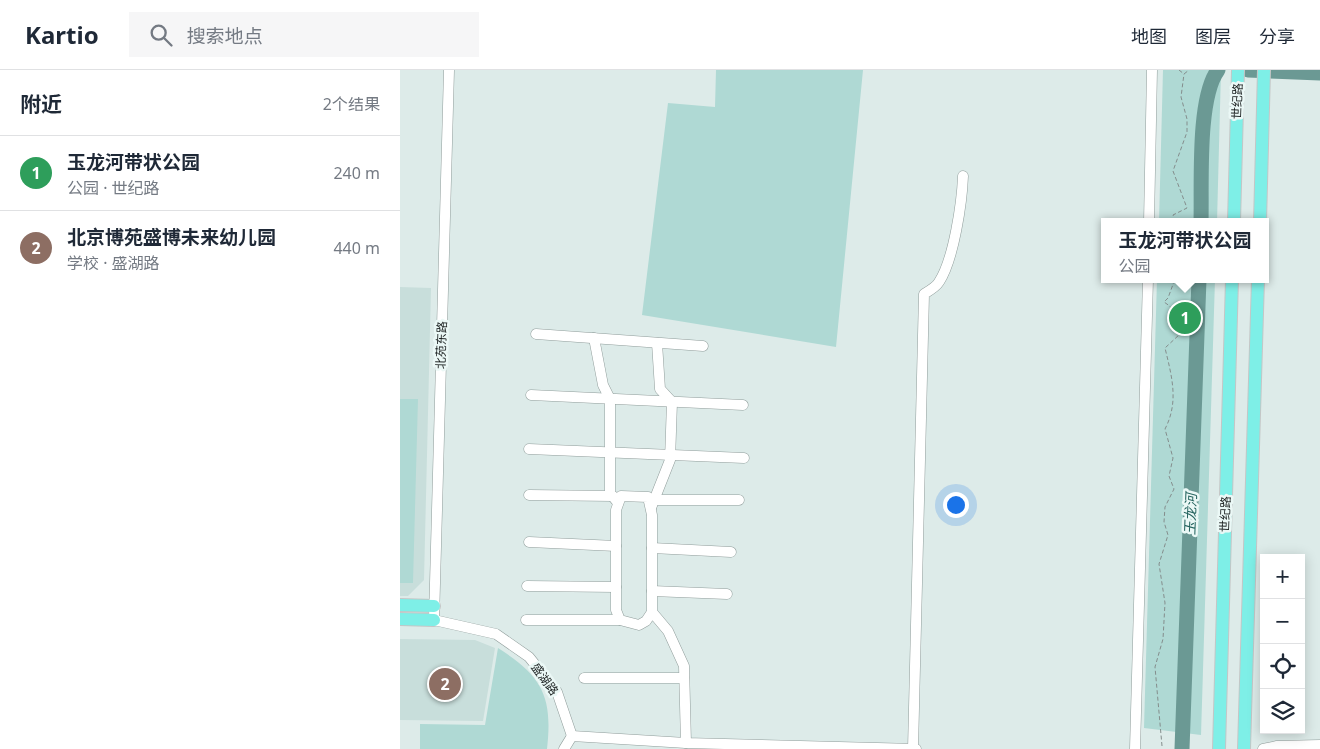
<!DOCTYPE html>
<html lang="zh">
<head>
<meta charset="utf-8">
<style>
	:root { --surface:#fff; --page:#f6f6f7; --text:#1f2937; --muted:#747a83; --line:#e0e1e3; --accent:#39807a }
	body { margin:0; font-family:"Noto Sans","Noto Sans SC",sans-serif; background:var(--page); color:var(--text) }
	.controls { position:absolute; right:15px; bottom:15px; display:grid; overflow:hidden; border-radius:0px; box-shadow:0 2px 12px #0003 }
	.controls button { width:45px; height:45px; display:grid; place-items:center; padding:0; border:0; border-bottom:1px solid var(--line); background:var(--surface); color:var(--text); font:25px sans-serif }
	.you { position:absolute; left:555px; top:434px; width:18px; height:18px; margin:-12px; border:4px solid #fff; border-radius:50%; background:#1a73e8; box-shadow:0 0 0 8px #1a73e833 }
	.badge { display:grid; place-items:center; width:32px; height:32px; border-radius:50%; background:var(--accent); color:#fff; font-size:16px; font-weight:700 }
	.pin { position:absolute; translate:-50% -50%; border:2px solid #fff; box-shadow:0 1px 5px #0006 }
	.popup { position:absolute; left:701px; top:148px; width:168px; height:65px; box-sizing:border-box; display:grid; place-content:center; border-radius:0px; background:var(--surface); filter:drop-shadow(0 1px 4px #0005); font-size:16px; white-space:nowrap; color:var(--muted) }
	.popup b { font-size:19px; color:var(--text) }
	.popup::after { content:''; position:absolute; left:50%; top:100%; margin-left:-10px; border:10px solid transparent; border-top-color:var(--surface) }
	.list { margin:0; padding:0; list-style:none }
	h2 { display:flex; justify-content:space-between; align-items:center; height:65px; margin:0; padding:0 20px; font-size:21px }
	h2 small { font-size:16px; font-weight:400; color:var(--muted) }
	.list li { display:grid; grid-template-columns:32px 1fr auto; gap:15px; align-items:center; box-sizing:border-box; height:75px; padding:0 20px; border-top:1px solid var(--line) }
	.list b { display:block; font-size:19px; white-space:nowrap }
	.list p { margin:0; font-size:16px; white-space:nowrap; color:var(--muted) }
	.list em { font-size:16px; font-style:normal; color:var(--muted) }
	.icon { flex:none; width:28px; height:28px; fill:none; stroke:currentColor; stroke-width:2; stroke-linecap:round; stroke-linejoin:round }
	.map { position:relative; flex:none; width:920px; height:679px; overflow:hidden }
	header { display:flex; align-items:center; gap:30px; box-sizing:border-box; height:70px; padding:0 25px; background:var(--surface); border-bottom:1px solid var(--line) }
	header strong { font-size:24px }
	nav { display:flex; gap:28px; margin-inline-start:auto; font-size:18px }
	.search { width:350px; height:45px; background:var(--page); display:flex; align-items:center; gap:12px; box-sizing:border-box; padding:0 18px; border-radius:0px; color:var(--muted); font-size:19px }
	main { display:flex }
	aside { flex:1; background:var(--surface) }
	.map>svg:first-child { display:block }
</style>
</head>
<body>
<header>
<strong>Kartio</strong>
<div class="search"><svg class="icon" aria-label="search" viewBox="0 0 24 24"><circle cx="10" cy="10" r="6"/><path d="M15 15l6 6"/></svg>搜索地点</div>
<nav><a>地图</a><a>图层</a><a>分享</a></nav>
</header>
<main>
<aside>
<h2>附近<small>2个结果</small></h2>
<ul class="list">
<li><span class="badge" style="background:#2e9e5b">1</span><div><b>玉龙河带状公园</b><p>公园 · 世纪路</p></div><em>240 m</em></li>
<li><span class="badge" style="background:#8d6e63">2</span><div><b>北京博苑盛博未来幼儿园</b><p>学校 · 盛湖路</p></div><em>440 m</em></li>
</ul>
</aside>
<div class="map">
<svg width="920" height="679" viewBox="0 0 920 679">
	<rect width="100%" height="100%" fill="#ddebe9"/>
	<g fill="#c8dedb">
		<polygon points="0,217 31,218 24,510 8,526 0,526"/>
		<polygon points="0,569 75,570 95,578 83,651 0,650"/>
	</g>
	<g fill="#afd9d4">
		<polygon points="316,0 463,0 436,277 242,245 268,33 315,37"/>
		<polygon points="763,0 821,0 817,152 759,152"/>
		<polygon points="757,209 815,209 801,665 744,658"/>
		<polygon points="0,329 18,329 13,513 0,513"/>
		<path d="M 98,578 C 142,606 153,626 147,679 L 20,679 L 20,654 L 85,655 Z"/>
	</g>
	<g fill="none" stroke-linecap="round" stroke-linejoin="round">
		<g stroke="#6b9994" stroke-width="15">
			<polyline points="848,0 920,3"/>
			<path d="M 801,152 C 802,114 797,28 818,0"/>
			<polyline points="782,679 799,209"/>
		</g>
		<g stroke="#909d9b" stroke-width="11">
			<g id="minor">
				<polyline points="49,0 34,550 96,564 129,587 157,622 172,666"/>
				<polyline points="749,152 752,0"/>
				<polyline points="136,264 303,276"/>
				<polyline points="194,268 203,315 210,329 210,423 218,433"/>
				<polyline points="131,325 343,335"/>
				<polyline points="129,379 344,388"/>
				<polyline points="129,425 213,426"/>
				<polyline points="254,430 339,430"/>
				<polyline points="251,438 270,390 272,332 260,319 257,273"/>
				<polyline points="129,472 216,476"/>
				<polyline points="252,478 331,482"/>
				<polyline points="127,516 216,517"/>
				<polyline points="252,521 327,524"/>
				<polyline points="252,542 246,551 239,555 220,550 216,540 216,440 221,426 248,427 252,445 252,542 268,561 284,596 286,673"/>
				<polyline points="126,550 220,550"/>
				<polyline points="184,608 284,608"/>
				<polyline points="172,666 286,673 516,679"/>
				<polyline points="164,679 172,666"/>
				<path d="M 513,679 L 524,224 C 529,221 536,217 539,212 C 554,189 562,132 563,106"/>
				<polyline points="735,679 748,209"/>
				<polyline points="863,679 877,676 920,675"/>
			</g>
		</g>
		<g stroke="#c4c6c6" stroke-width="14">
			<g id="major">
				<polyline points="834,152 838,0"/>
				<polyline points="860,152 864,0"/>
				<polyline points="0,535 34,536"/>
				<polyline points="0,549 34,550"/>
				<polyline points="819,679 832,209"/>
				<polyline points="844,679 858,209"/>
			</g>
		</g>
		<g stroke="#848d8c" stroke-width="1" stroke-dasharray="4 2.5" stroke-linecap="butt">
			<polyline points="779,0 784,4 789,0"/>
			<polyline points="775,152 773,145 787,138 773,101 787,62 787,49 781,27 784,4"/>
			<path d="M 762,676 L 755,597 L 763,569 L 765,533 L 759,494 L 768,465 L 764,452 L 765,437 L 774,419 L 769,406 L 773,388 L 765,359 C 779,332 772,307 765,278 L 780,264 C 778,250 777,240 764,232 L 768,228 L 775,209"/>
		</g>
		<use href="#minor" stroke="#fff" stroke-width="10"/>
		<use href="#major" stroke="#7eefe7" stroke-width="12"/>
	</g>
	<g text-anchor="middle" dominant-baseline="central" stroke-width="5" stroke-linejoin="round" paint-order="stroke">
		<g font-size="12" fill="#1d2222" stroke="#ebf8f6">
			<text transform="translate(837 31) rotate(-88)">世纪路</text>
			<text transform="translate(41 275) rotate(-88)">北苑东路</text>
			<text transform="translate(825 444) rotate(-88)">世纪路</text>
			<text transform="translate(145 609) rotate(54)">盛湖路</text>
		</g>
		<g font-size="14" font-style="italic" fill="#23625d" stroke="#ebf8f6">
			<text transform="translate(790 444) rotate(-88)">玉龙河</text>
		</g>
	</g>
</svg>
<div class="controls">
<button>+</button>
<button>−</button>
<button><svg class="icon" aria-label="locate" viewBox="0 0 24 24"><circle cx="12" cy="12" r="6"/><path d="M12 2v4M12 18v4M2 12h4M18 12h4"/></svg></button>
<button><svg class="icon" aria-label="layers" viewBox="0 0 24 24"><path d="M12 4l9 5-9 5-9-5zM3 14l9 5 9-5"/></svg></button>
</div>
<div class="you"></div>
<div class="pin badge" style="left:785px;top:248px;background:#2e9e5b">1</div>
<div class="popup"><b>玉龙河带状公园</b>公园</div>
<div class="pin badge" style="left:45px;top:614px;background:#8d6e63">2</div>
</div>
</main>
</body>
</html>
